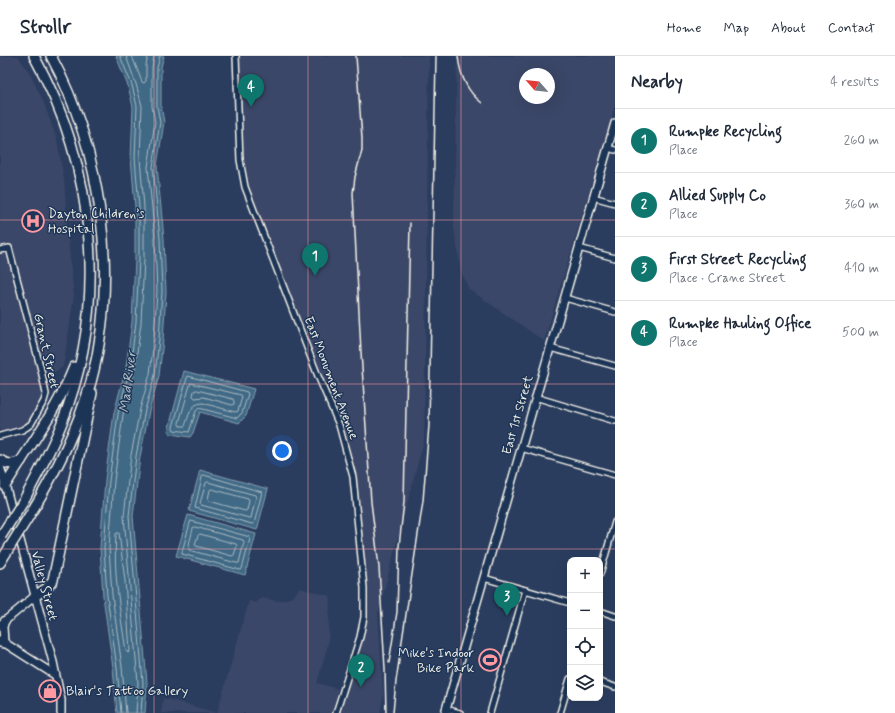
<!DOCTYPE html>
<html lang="en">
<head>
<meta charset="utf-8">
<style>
	:root { --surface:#fff; --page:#f6f6f7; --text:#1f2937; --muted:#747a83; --line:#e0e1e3; --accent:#0f766e }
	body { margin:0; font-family:Mynerve,sans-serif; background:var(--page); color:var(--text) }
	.controls { position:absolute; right:12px; bottom:12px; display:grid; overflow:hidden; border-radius:8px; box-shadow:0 4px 16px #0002 }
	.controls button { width:36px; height:36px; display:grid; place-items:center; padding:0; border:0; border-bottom:1px solid var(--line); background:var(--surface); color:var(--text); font:20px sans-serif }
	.compass { position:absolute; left:519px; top:12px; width:36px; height:36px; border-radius:50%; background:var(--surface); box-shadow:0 4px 16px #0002; rotate:298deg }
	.you { position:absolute; left:282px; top:395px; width:14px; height:14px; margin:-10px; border:3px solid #fff; border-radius:50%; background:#1a73e8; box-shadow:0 0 0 6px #1a73e833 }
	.badge { display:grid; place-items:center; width:26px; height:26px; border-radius:50%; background:var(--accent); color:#fff; font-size:13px; font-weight:700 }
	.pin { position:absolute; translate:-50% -33px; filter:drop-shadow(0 1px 2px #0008) }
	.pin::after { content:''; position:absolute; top:21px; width:14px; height:12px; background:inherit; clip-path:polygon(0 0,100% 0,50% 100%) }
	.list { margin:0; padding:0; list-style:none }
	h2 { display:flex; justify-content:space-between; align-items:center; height:52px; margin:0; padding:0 16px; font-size:17px }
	h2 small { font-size:13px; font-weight:400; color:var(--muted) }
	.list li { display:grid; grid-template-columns:26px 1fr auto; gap:12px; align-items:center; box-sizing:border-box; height:64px; padding:0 16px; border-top:1px solid var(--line) }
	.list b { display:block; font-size:15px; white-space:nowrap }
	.list p { margin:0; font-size:13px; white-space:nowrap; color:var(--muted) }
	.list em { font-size:13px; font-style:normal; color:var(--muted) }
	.icon { flex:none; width:22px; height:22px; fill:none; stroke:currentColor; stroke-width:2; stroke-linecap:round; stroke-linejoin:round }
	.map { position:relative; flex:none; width:615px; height:657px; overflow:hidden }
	header { display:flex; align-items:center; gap:24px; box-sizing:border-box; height:56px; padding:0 20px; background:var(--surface); border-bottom:1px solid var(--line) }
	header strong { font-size:19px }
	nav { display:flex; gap:22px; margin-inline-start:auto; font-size:14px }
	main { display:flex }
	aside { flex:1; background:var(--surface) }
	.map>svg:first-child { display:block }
</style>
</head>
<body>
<header>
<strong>Strollr</strong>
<nav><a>Home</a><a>Map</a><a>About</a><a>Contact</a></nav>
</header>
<main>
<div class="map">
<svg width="615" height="657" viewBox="0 0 615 657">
	<rect width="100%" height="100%" fill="#2b3d5f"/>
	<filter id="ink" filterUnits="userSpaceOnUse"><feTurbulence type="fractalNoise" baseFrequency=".025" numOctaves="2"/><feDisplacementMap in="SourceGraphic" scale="8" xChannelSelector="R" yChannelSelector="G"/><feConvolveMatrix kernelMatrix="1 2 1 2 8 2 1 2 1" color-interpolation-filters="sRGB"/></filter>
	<g filter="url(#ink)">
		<g fill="#3b4768" fill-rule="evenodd">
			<polygon points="0,0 18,0 30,18 43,45 57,84 64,124 70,206 74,240 63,311 47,321 48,330 48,343 41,357 31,370 23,377 0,383"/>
			<polygon points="236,0 429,0 424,384 378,557 383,639 380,657 339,657 366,564 345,385 242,120"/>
			<path d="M 457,0 L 615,0 L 615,49 L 544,285 L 469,233 L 461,215 L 454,171 ZM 525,18 L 549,18 L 549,42 L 525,42 Z"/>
			<polygon points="299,532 330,540 328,588 317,627 338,633 332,657 161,657 163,642 217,657 249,545 256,547 261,542 278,545 284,544 292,541 296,537"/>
		</g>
		<g fill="#3f6986" stroke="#879fad">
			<polygon points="116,0 164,0 161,11 161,50 164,66 157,110 164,183 166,236 163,284 159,320 149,355 140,401 133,460 147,627 145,657 117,657 113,612 103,540 100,492 105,424 114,357 126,311 132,266 135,203 135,151 131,102 133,51 128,30"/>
			<polygon points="184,315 254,333 246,360 239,367 200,356 193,377 190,381 171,378 168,375"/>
			<polygon points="200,414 268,433 257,474 189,455"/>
			<polygon points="188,459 256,478 245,519 176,500"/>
		</g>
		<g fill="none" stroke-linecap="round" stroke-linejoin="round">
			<g stroke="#acbbc1" stroke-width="1">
				<polyline points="120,0 132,29 137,50 135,102 139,151 139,203 136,266 130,312 118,358 109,425 104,492 107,540 117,612 121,657"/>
				<polyline points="126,0 136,28 142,50 140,102 144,151 144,203 141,267 135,312 123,359 114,425 109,492 112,539 122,611 126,657"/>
				<polyline points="132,0 142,26 144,27 146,25 146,9 148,0"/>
				<polygon points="188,320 247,336 248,338 242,357 237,362 199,352 196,355 189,376 174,374 173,372"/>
				<path d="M 191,327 L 241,339 L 242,341 L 238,355 L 235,356 L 203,347 C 190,347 189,360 185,370 L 180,370 L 179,368 Z"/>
				<polygon points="197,334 233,343 234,345 234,348 232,349 204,341 195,342 193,340 194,335"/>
				<polygon points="204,419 262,436 254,468 252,468 195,452 202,421"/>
				<polygon points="208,426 255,439 256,441 251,462 249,462 201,449 200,447 206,427"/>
				<polygon points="212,433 248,443 249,445 247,454 245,455 209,445 208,443 210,434"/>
				<polygon points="191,465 250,481 250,483 242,513 240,514 182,498 182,496"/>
				<path d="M 195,471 L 243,484 L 244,486 L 239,507 L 236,507 L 189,494 C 188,488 192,479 193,472 Z"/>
				<path d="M 119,477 L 125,525 L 130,595 L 128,597 L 126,595 C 120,556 113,517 116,478 Z"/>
				<polygon points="200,478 236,488 237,490 234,499 232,500 196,490 195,488 198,480"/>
				<polyline points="136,657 138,627 124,460 131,399 140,353 150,318 154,283 157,235 155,184 148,111 155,66 152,50 152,12 154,0"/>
				<polyline points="141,657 143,627 129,460 136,400 145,354 155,319 159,283 162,235 160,183 153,111 160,66 157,50 157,12 160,0"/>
			</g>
			<g stroke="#f4f1e8" stroke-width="8">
				<g id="street">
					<polyline points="236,0 240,104 245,131 318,320 339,369 353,421 364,532 364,561 360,581 336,657"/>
					<polyline points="608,92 615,94"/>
					<polyline points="593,141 615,147"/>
					<polyline points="579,192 615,202"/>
					<polyline points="0,194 9,192 41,314 46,338 44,345 31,368 27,371 22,374 0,380"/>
					<polyline points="565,242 615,256"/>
					<polyline points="550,292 615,310"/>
					<polyline points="535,341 615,365"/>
					<polyline points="521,392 615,419"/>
					<polyline points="600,518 615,466"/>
					<polyline points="484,522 570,547"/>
					<polyline points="600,555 615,560"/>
					<polyline points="600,626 615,631"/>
					<polyline points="446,653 460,657"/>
					<polyline points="490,657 525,534"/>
					<polyline points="560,657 570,623"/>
				</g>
			</g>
			<g stroke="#f4f1e8" stroke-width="10">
				<g id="secondary">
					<polyline points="0,410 53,606 61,644 61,657"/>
					<polyline points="0,569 35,540"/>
					<polyline points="0,584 55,619"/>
					<polyline points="4,587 3,571 5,564"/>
					<polyline points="445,657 615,67"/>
				</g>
			</g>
			<g stroke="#f4f1e8" stroke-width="12">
				<g id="highway">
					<path d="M 0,404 C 8,409 13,409 21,405"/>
					<path d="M 5,430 C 29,391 57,354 74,311"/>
					<path d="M 25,442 C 38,418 51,394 61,369 C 109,249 96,112 34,0"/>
					<path d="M 29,460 C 55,418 77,374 91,326 C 119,221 102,95 51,0"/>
					<polyline points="0,507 6,497"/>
					<polyline points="35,540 47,532 53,524 92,337"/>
					<polyline points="0,586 4,587"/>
				</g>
			</g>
			<use href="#street" stroke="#1d3557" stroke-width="5"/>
			<use href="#secondary" stroke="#1d3557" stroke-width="7"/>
			<use href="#highway" stroke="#1d3557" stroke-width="9"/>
			<g stroke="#f4f1e8" stroke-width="1.5">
				<polyline points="356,0 362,82 362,94 355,121 353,137 361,296 371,446 379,511 385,613 386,657"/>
				<path d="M 458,0 C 460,19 466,35 482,47"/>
				<polyline points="389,607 397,556 399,490 404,446 410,167"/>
				<polyline points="393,657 396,625 423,445 429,369 436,0"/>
			</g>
			<g stroke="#f4f1e8" stroke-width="12" stroke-linecap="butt">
				<g id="highway-bridge">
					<polyline points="1,480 25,442"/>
					<polyline points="6,497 29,460"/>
				</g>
			</g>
			<use href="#highway-bridge" stroke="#1d3557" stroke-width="9"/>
		</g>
	</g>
	<path fill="none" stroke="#ff9aa2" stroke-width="1" stroke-opacity="0.55" d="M 154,0 L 154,657M 308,0 L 308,657M 461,0 L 461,657M 0,164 L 615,164M 0,328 L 615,328M 0,493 L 615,493"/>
	<defs>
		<g id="hospital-ring" transform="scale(1.15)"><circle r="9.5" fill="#1d3557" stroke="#ff9aa2" stroke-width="1.5"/><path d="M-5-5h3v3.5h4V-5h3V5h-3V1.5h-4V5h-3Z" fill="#ff9aa2"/></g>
		<g id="stadium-ring" transform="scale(1.15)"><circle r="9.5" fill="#1d3557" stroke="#ff9aa2" stroke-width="1.5"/><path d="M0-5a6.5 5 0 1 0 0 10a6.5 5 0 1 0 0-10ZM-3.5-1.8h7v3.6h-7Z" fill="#ff9aa2"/></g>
		<g id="shop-ring" transform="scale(1.15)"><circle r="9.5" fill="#1d3557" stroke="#ff9aa2" stroke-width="1.5"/><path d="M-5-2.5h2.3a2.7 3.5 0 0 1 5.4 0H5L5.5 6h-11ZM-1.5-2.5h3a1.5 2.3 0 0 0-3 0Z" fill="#ff9aa2"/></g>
	</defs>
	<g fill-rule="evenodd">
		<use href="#hospital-ring" x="33" y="165"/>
		<use href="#stadium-ring" x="490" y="604"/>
		<use href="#shop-ring" x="50" y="635"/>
	</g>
	<g text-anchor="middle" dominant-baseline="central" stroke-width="3" stroke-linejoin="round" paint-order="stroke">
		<g font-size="13" fill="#f4f1e8" stroke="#1d3557" text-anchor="start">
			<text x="48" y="158">Dayton Children’s<tspan x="48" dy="15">Hospital</tspan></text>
			<text x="474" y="597" text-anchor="end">Mike's Indoor<tspan x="474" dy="15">Bike Park</tspan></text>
			<text x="66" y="635">Blair's Tattoo Gallery</text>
		</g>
		<g font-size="13" fill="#f4f1e8" stroke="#1d3557">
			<text transform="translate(46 295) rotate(77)">Grant Street</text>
			<text transform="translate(331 322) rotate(69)">East Monument Avenue</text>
			<text transform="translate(518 359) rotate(-74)">East 1st Street</text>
			<text transform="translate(44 530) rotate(75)">Valley Street</text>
		</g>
		<g font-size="14" font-style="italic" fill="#b5c1c6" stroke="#1d3557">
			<text transform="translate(128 326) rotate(-83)">Mad River</text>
		</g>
	</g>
</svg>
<div class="controls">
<button>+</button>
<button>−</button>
<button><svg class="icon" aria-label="locate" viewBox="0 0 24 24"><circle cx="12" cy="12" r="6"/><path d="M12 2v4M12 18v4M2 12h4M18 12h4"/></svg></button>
<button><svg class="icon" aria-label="layers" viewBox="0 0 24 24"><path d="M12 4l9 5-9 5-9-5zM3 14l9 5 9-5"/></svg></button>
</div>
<svg class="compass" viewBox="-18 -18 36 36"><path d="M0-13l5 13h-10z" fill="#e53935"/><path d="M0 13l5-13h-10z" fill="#747a83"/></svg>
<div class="you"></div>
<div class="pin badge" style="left:315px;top:220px">1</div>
<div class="pin badge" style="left:361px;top:631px">2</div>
<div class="pin badge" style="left:507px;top:560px">3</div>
<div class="pin badge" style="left:251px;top:51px">4</div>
</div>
<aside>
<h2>Nearby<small>4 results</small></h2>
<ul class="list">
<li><span class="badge">1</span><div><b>Rumpke Recycling</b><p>Place</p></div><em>260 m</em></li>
<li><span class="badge">2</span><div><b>Allied Supply Co</b><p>Place</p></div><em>360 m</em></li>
<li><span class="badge">3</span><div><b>First Street Recycling</b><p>Place · Crane Street</p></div><em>410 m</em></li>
<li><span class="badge">4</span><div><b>Rumpke Hauling Office</b><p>Place</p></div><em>500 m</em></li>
</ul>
</aside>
</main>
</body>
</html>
